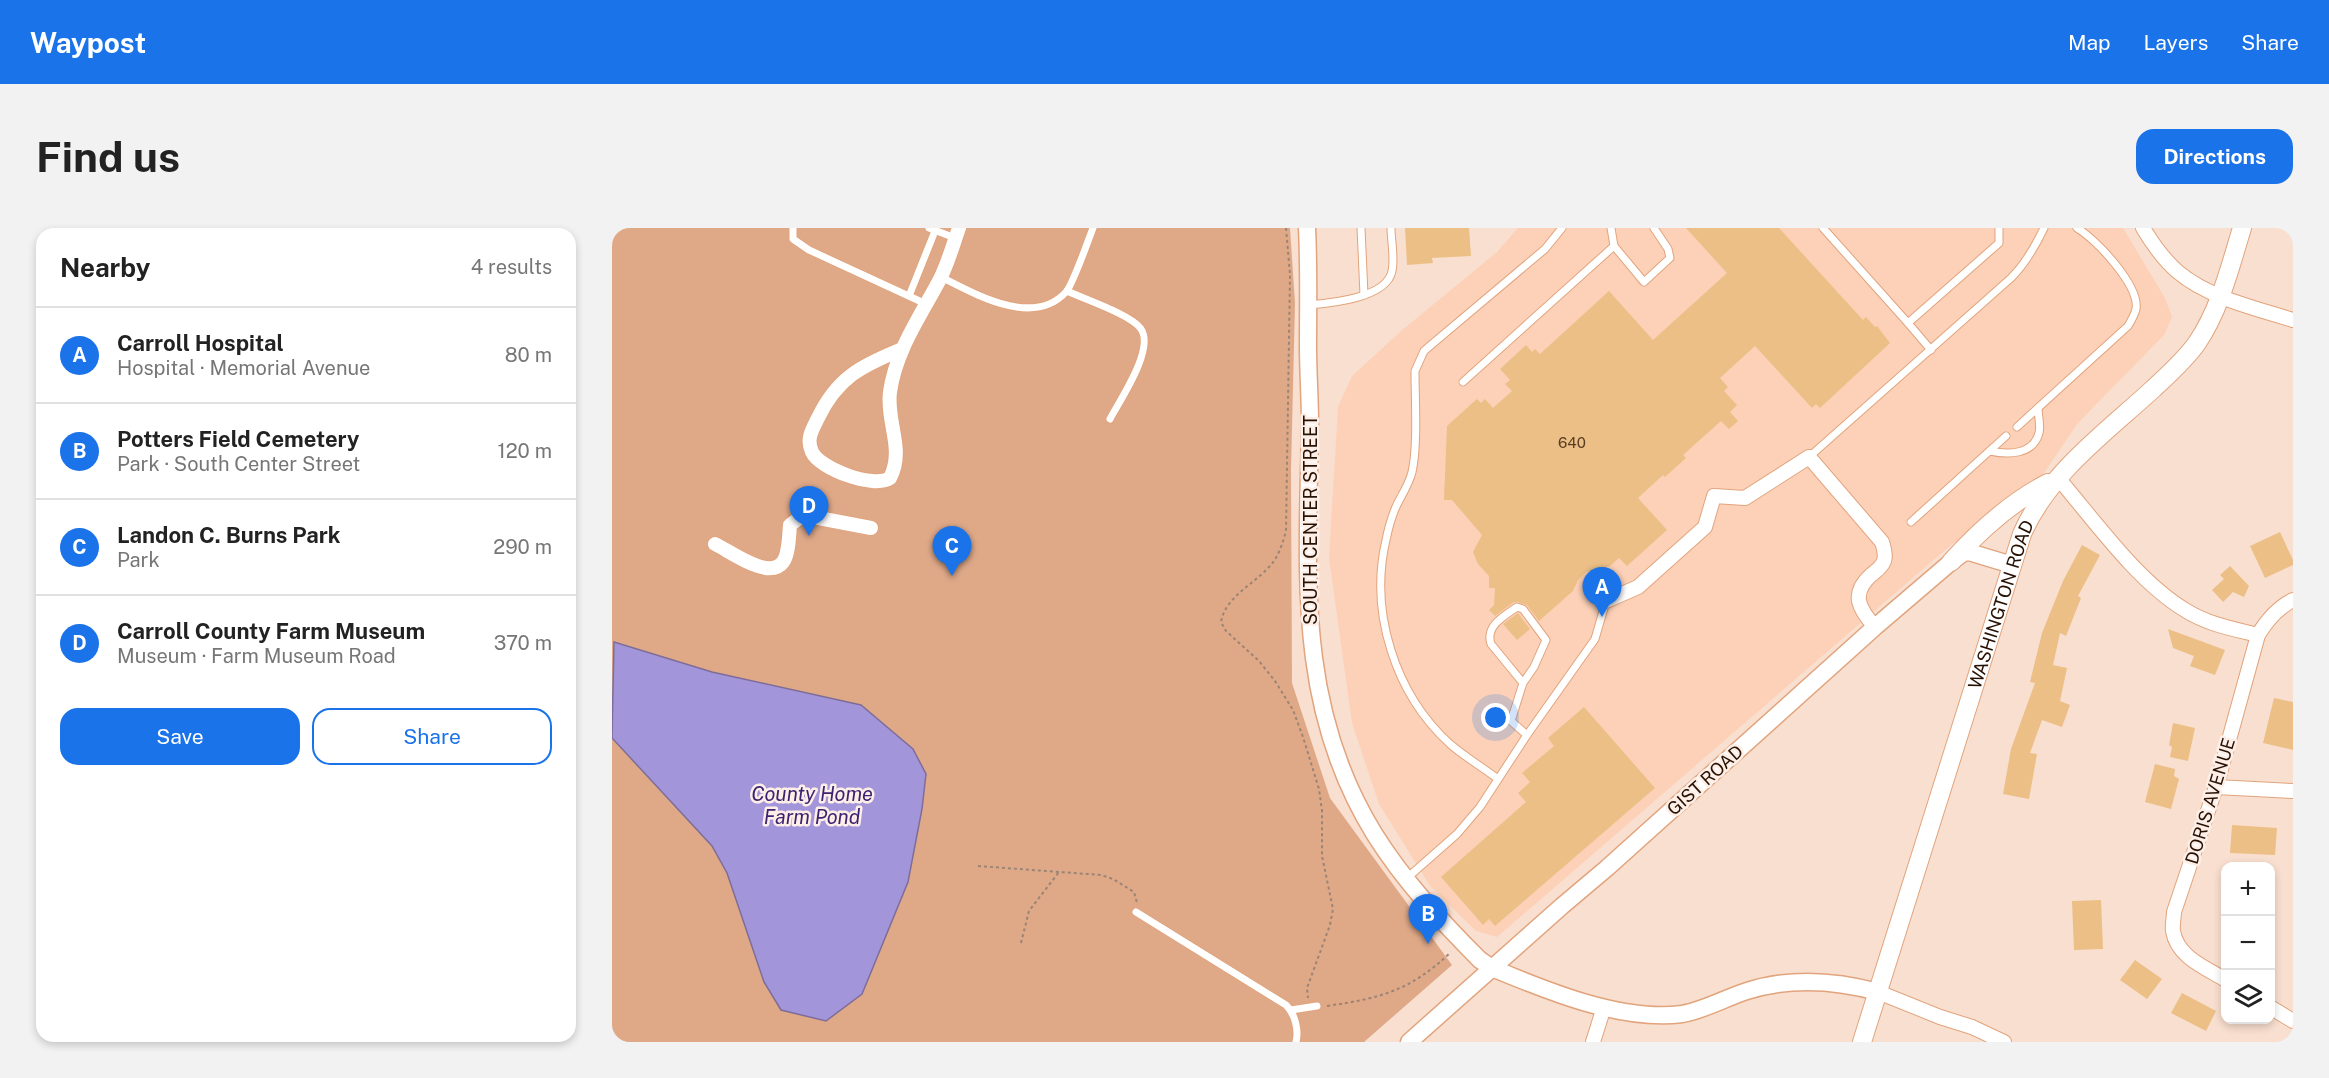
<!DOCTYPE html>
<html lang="en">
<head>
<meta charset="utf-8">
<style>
	:root { --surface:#fff; --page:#f2f2f2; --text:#222; --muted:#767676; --line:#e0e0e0; --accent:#1a73e8 }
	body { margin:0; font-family:"Public Sans",sans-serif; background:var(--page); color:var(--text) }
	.controls { position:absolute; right:18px; bottom:18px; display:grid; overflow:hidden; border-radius:12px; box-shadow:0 3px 9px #0003 }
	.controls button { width:54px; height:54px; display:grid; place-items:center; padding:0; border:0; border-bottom:2px solid var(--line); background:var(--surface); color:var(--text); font:30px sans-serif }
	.you { position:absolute; left:884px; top:490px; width:21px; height:21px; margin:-15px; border:4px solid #fff; border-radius:50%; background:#1a73e8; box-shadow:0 0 0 9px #1a73e833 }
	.badge { display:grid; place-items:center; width:39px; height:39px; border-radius:50%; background:var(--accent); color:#fff; font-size:20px; font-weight:700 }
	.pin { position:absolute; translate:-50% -50px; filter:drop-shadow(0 2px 3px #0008) }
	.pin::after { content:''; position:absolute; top:32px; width:21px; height:18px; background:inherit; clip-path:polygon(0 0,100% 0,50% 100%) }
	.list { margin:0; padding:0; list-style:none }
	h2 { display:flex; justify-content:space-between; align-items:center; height:78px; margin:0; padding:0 24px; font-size:26px }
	h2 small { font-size:20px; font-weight:400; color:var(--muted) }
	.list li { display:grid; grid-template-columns:39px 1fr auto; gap:18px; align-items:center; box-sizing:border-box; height:96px; padding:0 24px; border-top:2px solid var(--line) }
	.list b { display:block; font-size:22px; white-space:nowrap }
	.list p { margin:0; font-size:20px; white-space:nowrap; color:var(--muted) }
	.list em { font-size:20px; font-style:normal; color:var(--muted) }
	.actions { display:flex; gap:12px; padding:18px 24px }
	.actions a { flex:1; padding:14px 0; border:2px solid var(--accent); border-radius:18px; text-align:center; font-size:21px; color:var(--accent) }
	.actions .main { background:var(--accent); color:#fff }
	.icon { flex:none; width:33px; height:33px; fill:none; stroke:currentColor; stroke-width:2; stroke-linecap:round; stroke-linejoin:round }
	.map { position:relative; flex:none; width:1681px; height:814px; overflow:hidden; border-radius:18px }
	header { display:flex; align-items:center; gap:36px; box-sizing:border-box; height:84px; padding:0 30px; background:var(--accent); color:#fff }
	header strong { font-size:28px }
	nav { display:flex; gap:33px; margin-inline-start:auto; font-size:21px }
	.intro { display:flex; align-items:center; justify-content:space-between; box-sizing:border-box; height:144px; padding:0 36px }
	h1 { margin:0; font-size:42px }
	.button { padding:15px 27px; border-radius:18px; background:var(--accent); color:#fff; font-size:21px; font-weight:700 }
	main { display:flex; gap:36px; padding:0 36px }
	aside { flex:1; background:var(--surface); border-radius:18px; box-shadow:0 3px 9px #0003 }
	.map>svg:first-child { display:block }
</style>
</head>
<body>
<header>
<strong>Waypost</strong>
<nav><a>Map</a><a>Layers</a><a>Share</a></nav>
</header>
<div class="intro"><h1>Find us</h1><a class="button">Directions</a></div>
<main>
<aside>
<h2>Nearby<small>4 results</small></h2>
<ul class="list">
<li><span class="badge">A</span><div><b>Carroll Hospital</b><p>Hospital · Memorial Avenue</p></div><em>80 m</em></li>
<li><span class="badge">B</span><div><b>Potters Field Cemetery</b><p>Park · South Center Street</p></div><em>120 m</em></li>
<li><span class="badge">C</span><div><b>Landon C. Burns Park</b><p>Park</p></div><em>290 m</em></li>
<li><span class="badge">D</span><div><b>Carroll County Farm Museum</b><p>Museum · Farm Museum Road</p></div><em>370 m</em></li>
</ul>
<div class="actions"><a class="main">Save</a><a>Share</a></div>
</aside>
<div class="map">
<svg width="1681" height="814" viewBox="0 0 1681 814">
	<rect width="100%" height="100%" fill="#f9dfcf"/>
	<polygon fill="#fcd1b7" points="906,0 1511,0 1553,70 1560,89 1552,107 1466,195 1408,280 1340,316 885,709 864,703 818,658 767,576 740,495 717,330 726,179 740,148 789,103 885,24"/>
	<polygon fill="#dfa988" points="0,0 678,0 683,75 679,242 680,455 718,570 840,737 752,814 0,814"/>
	<polygon fill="#a395d9" stroke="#7e6d99" stroke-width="1.5" points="2,414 100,444 249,477 301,521 314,546 310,581 296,654 250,766 214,793 169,782 152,754 115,645 100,618 0,510"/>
	<g fill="#ecbf86">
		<polygon points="793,0 857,0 859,28 820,30 821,35 795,37"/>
		<polygon points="1074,0 1167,0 1251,92 1254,89 1263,99 1265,98 1278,115 1208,180 1204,176 1200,180 1143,118 1108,150 1116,159 1112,163 1125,177 1118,184 1126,193 1117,201 1109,193 1071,227 1074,230 1053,249 1051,247 1026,270 1055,302 1015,338 1007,330 998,338 974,344 966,352 961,363 927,393 915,377 906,374 902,374 883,388 877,382 882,377 883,360 877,360 877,348 866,336 861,324 870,307 840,272 832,272 835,198 865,171 869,175 873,171 881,180 900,163 893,156 898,152 888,141 914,117 920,124 923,121 928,126 997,63 1041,112 1115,45"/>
		<polygon points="1668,304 1681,332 1681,337 1653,350 1638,318"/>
		<polygon points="1470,317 1488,327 1466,368 1469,370 1454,408 1448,405 1441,437 1455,440 1448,473 1458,477 1450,499 1430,492 1418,525 1425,526 1417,571 1391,566 1399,521 1423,455 1418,454 1430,405 1451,353"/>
		<polygon points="1618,338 1637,358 1632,369 1621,364 1611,374 1600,362 1612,351 1608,347"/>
		<polygon points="906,385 918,401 905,412 891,396"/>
		<polygon points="1556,401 1613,422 1603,447 1578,438 1582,428 1561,420"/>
		<polygon points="1662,470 1681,474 1681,522 1651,515"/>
		<polygon points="972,479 1043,560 883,698 877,691 871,697 829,649 914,574 906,565 918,554 910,545 942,518 936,510"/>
		<polygon points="1561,495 1583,500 1576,533 1558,529 1560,519 1557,517"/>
		<polygon points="1543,536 1563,541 1562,548 1567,551 1559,581 1533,574"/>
		<polygon points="1620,597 1665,600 1663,627 1618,625"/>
		<polygon points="1489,672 1491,721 1462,722 1460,673"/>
		<polygon points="1523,732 1550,751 1535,771 1508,752"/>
		<polygon points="1570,765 1604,783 1594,803 1559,785"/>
	</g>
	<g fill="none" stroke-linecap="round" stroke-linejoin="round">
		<g stroke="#e1a47d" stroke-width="9">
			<g id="service">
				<polyline points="181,0 181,11 197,22 314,76"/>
				<polyline points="317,0 343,10"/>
				<polyline points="749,0 752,67"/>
				<polyline points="999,0 1002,18 1032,54 1058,30 1056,21 1042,0"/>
				<polyline points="1211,0 1296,95 1387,15 1387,0"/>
				<path d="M 329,49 C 363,66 421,100 454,64 C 461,56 476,13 481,0"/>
				<path d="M 455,63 C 472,71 520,87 529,101 C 543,121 508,172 498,191"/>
				<polyline points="297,68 323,3"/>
				<path d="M 697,77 C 719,75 775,70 780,43 C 783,30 779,13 779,0"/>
				<polyline points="1296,95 1319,122"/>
				<polyline points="851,154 1002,18"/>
				<path d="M 1405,199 L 1516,98 C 1519,93 1523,86 1524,81 C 1528,58 1484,11 1465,0"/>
				<path d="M 1378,223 C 1396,227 1421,227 1427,205 C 1429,198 1426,187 1426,180"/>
				<path d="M 1197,229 L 1399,50 C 1414,35 1423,19 1432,0"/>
				<polyline points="1299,294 1394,208"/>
				<path d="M 911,455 L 879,416 C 873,398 892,388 905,379 L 911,381 L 934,412 L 922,439 L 911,455 L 899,493 L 915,507"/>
				<path d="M 886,551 C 870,539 853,529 838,516 C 783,466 757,384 774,312 C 776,302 779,291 783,281 C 788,269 797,257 800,244 C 806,218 803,171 803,143 L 812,123 L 819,117 L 933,21 L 950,0"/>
				<polyline points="795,650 845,606 868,579 915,507 983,411 994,373"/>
				<path d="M 524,684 L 674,777 C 683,786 687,802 684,814"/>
				<polyline points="679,782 705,778"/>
			</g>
		</g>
		<g stroke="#e1a47d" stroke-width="16">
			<g id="minor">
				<path d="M 1531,0 C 1540,15 1552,32 1566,44 C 1597,70 1643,80 1681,92"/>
				<path d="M 288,122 C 249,138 225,150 206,190 C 200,202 194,211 200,224 C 208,241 262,261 278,250 C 293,221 274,194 278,164 C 284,122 308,89 328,51 C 336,35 341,17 347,0"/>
				<path d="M 1446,250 C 1483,293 1525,353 1573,382 C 1595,396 1621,401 1646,407"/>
				<path d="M 103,316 C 118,323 157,353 171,334 C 177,326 177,307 178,297 L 186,291 L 196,288 L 259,300"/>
				<path d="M 994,373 L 1026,359 L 1093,299 L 1102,268 L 1133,270 L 1197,229 L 1270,314 C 1272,320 1274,327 1272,333 C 1270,339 1264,343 1259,347 C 1238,366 1247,381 1263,399"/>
				<polyline points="1604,559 1681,563"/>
				<path d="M 1614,752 C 1594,740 1565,729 1561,703 C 1560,697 1562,690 1562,684 L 1604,559 L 1646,407 C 1655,392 1665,380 1681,372"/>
				<polyline points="1266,764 1328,789 1360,799 1392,814"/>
				<polyline points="1658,779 1681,793"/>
				<polyline points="981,814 992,779"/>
			</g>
		</g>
		<g stroke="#e1a47d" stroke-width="19">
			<g id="tertiary">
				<path d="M 695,0 C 697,40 696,79 696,118 C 696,144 698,170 698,196 C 696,340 682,477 763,607 C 792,653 829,693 868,732 L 880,740 C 935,763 1010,794 1070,786 C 1093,782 1113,770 1135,763 C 1179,749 1222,752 1266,764"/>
				<polyline points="797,814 950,678 995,640 1263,399 1339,334 1351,325 1357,324 1400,337"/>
			</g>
		</g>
		<g stroke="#e1a47d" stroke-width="20">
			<g id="secondary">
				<path d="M 1339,334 C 1367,303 1399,274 1436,255"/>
				<path id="s1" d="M 1250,814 L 1410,306 C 1436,246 1493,205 1541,161 C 1556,147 1573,132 1585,115 C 1608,81 1618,39 1630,0"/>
			</g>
		</g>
		<g stroke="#9c8475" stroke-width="2" stroke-dasharray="3 3" stroke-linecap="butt">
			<path d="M 674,0 L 678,46 L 674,303 C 670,317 666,331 655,341 C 640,357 613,370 609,394 L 614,403 L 647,433 L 663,453 L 681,482 L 691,509 L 707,561 L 710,583 L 710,628 L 721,681 L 718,697 L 695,760 L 696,770"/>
			<polyline points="366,638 489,647 501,651 522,664 525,675"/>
			<polyline points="409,715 417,683 447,644"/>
			<path d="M 715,778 C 769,770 798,763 839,724"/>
		</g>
		<use href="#service" stroke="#fff" stroke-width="7"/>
		<use href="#minor" stroke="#fff" stroke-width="14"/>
		<use href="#tertiary" stroke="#fff" stroke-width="16"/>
		<use href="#secondary" stroke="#fff" stroke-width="18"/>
	</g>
	<g text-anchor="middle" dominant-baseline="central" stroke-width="5" stroke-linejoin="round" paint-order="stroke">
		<g font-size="15" fill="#583c24">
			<text x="960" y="214">640</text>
		</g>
		<g font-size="18" fill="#271103" stroke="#fdefe7">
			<text transform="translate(698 292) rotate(-90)">SOUTH CENTER STREET</text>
			<text stroke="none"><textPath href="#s1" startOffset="459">WASHINGTON ROAD</textPath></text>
			<text transform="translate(1093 552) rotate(-42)">GIST ROAD</text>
			<text transform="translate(1598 573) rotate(-73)">DORIS AVENUE</text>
		</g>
		<g font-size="20" font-style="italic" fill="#3c2372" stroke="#fdefe7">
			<text x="200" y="566">County Home<tspan x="200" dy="23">Farm Pond</tspan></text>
		</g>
	</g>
</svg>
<div class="controls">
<button>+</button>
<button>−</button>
<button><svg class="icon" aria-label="layers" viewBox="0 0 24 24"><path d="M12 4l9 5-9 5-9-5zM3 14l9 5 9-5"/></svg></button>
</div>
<div class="you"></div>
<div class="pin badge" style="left:990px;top:389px">A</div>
<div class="pin badge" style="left:816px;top:716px">B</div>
<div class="pin badge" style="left:340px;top:348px">C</div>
<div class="pin badge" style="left:197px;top:308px">D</div>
</div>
</main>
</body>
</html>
